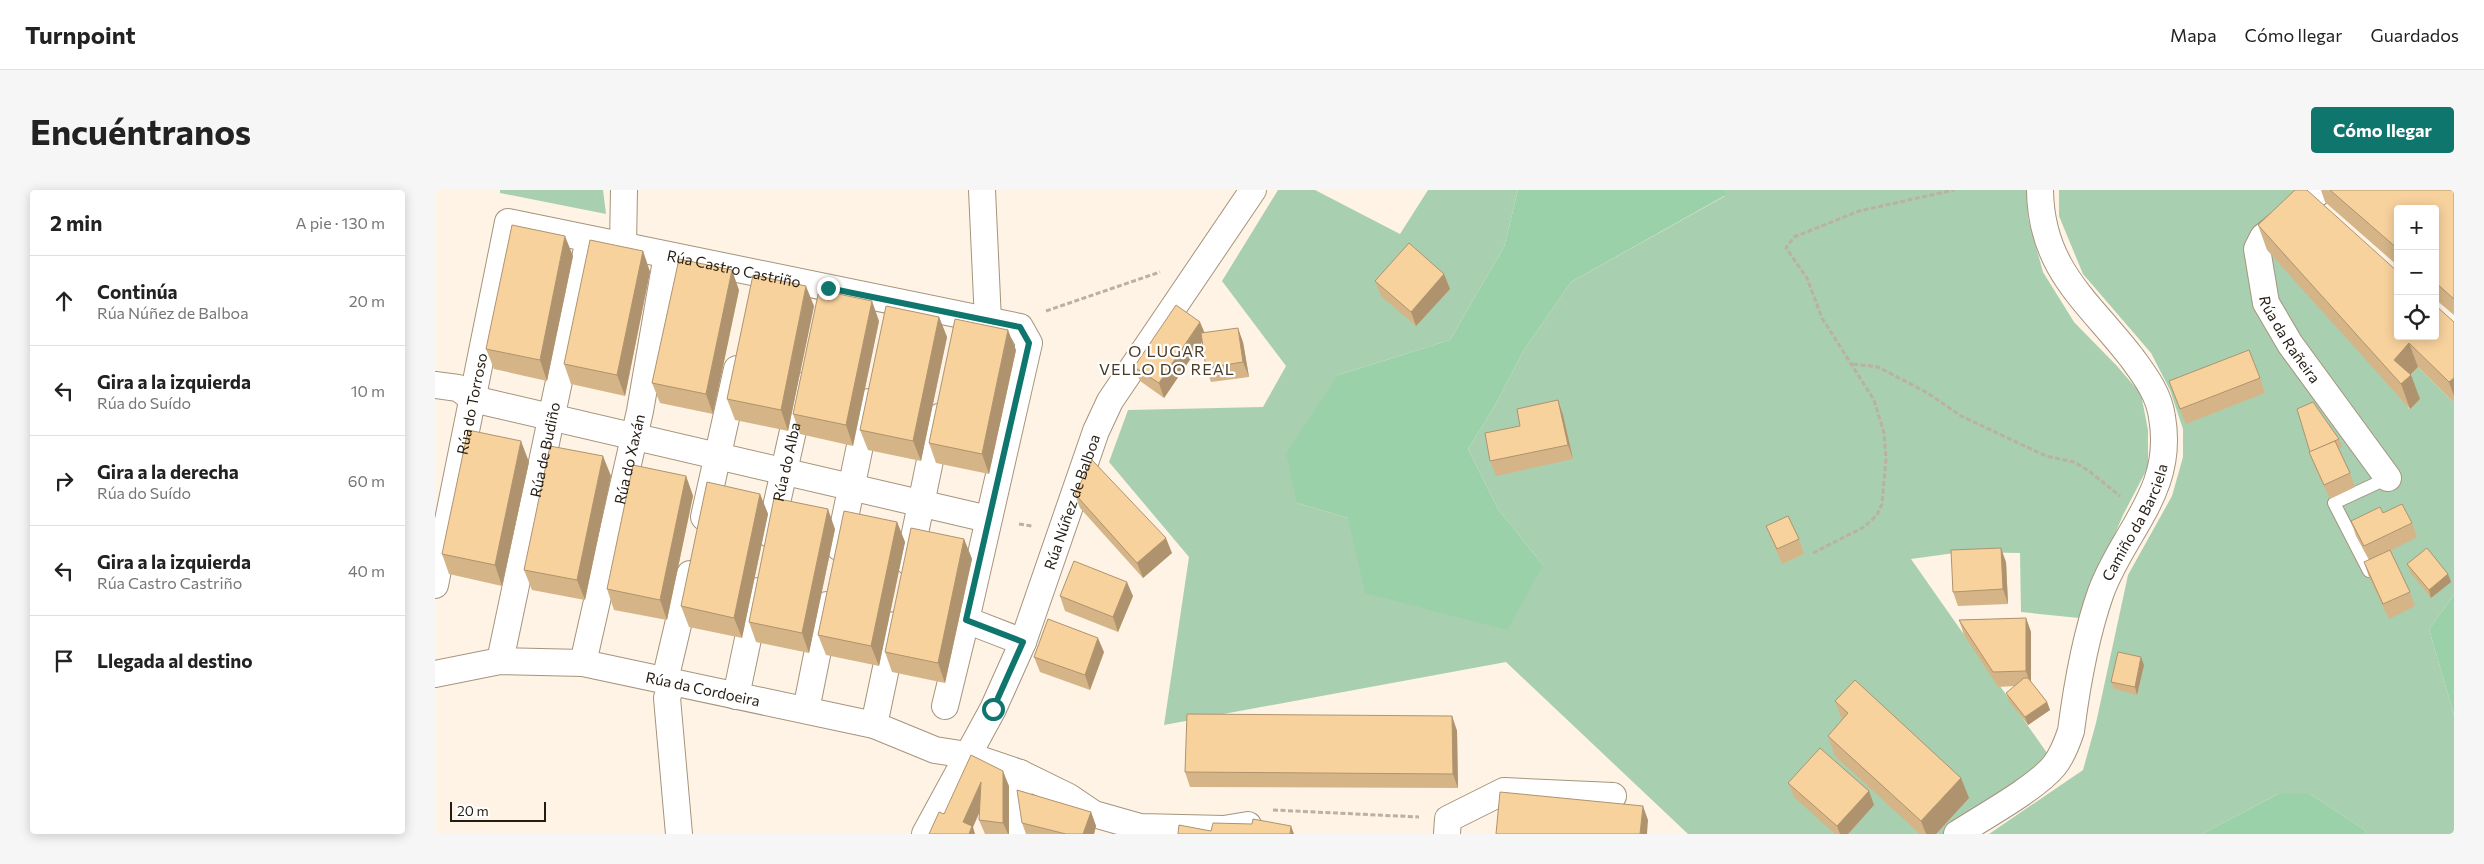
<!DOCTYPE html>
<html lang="es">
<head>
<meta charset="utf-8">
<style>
	:root { --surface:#fff; --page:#f6f6f6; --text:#222; --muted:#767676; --line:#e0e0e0; --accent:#0f766e }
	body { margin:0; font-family:Commissioner,sans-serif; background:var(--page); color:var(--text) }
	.controls { position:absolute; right:15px; top:15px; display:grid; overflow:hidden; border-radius:5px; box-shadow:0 2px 12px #0003 }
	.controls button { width:45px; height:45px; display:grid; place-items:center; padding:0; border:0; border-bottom:1px solid var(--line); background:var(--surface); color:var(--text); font:25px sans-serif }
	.scale { position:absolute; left:15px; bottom:12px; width:96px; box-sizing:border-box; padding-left:5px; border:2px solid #231c13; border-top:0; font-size:14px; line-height:18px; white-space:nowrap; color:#231c13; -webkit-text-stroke:4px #fff; paint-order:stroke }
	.stop { position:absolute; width:15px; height:15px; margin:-11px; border:4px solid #0f766e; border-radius:50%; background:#fff }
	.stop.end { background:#0f766e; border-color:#fff; box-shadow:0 1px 5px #0008 }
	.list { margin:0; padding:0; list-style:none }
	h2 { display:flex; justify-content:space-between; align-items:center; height:65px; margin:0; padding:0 20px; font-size:21px }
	h2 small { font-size:16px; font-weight:400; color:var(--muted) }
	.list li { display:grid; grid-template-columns:32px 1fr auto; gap:15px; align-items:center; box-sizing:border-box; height:90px; padding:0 20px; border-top:1px solid var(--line) }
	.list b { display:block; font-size:19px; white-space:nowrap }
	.list p { margin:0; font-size:16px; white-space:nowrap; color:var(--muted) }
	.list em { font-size:16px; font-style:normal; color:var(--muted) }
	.icon { flex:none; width:28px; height:28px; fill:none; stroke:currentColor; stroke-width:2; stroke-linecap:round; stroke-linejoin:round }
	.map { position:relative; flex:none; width:2019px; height:644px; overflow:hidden; border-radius:5px }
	header { display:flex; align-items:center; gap:30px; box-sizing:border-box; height:70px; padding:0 25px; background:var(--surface); border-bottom:1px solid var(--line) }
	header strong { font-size:24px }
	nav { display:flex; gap:28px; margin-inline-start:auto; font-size:18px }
	.intro { display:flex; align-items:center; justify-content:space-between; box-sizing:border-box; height:120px; padding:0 30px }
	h1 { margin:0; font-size:35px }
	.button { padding:12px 22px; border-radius:5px; background:var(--accent); color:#fff; font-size:18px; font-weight:700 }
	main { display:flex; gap:30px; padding:0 30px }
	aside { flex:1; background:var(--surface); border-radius:5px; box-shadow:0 2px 12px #0003 }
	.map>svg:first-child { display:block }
</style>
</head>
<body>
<header>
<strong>Turnpoint</strong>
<nav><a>Mapa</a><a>Cómo llegar</a><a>Guardados</a></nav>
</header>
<div class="intro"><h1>Encuéntranos</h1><a class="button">Cómo llegar</a></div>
<main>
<aside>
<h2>2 min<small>A pie · 130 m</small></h2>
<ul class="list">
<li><svg class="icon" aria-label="ahead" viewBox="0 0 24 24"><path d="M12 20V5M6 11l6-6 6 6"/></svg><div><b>Continúa</b><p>Rúa Núñez de Balboa</p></div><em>20 m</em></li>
<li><svg class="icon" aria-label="left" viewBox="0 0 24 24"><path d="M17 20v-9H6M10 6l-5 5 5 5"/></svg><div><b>Gira a la izquierda</b><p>Rúa do Suído</p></div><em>10 m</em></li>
<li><svg class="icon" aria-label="right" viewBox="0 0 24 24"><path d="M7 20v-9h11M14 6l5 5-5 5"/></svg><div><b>Gira a la derecha</b><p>Rúa do Suído</p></div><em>60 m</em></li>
<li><svg class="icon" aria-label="left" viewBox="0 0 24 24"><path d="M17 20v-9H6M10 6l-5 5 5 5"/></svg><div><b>Gira a la izquierda</b><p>Rúa Castro Castriño</p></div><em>40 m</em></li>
<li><svg class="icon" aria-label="arrive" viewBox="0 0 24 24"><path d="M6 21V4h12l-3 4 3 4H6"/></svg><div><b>Llegada al destino</b></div></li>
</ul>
</aside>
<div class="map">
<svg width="2019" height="644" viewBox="0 0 2019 644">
	<rect width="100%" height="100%" fill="#fef3e4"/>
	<g fill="#a9cfb1">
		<polygon points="65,0 168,0 171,24 65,3"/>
		<polygon points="843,0 880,0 965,44 993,0 1083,0 1069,57 1015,150 903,185 862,313 913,328 1108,375 1063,319 1033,259 1059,217 1089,160 1136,92 1290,6 1290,0 1592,0 1593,28 1608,82 1639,132 1682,176 1706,204 1713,240 1713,277 1688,325 1644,428 1586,422 1585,363 1527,362 1476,369 1612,563 1598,589 1510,644 1253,644 1071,472 729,535 754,367 674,272 693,220 828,217 851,176 787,91"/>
		<polygon points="1624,0 1865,0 1974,219 1985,209 1968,194 1983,177 2019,213 2019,405 1994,439 2019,525 2019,644 1931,644 1930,640 1875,604 1843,604 1767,644 1554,644 1648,580 1661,533 1693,385 1737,306 1748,267 1748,239 1735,200 1716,163 1648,84 1624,26"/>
	</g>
	<g fill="#9bd1a8">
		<polygon points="1083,0 1290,0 1291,5 1136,92 1089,160 1059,217 1033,259 1063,319 1108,375 1072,440 930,403 913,328 862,313 851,263 903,185 1015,150 1069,57"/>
		<polygon points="2019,405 2019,525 1994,439"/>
		<polygon points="1843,604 1875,604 1930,640 1931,644 1767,644"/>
	</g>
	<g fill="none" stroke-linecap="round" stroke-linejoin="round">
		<g stroke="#a5947d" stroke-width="14">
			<polyline id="service" points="1934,381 1899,313 1953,288"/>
		</g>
		<g stroke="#a5947d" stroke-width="28">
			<g id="minor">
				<polyline points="547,0 553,131"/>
				<path id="s1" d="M 1886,0 L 1828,47 L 1822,59 L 1831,113 L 1855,154 L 1953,288"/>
				<polyline points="188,56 189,0"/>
				<polyline points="0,195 23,198 38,209 553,329"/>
				<polyline points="269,327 302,179"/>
				<path id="s2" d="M 335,344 L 368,196"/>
				<polyline points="404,357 434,212"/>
				<polyline points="474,372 504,227"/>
				<path id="s3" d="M 0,395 L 73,32 L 585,137 L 594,153 L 531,430 L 588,452"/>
				<path id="s4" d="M 65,471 L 154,49"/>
				<path id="s5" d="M 148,473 L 205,221 L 232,65"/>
				<path id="s6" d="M 0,484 L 65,471 L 148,473 L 439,535 L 500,560 L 532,565 L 585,583 L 634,607 L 659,624 L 705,637 L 789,639 L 813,635"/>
				<polyline points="230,490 255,384"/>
				<polyline points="237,492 232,508 244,644"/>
				<polyline points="301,506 323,401"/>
				<polyline points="510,516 531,430"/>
				<polyline points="371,520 392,415"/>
				<polyline points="439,535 460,435"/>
				<path id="s7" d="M 490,644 L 558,519 L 588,452 L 661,241 L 675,211 L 818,0"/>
				<polyline points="581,644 585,583"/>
				<polyline points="1012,644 1013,629 1069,601 1178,606"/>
				<path id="s8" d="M 1522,644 C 1548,627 1601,598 1619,576 C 1627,566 1632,553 1636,541 C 1642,494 1650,447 1666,402 C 1689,340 1740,301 1727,227 C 1724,204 1710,186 1697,168 C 1653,111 1606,79 1605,0"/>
			</g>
		</g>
		<g stroke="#bab0a3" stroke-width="3" stroke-dasharray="5 2.5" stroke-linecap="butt">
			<polyline points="611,121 725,82"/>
			<polyline points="1418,174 1443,177 1491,202 1526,226 1611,266 1639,272 1654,281 1685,306"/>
			<polyline points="584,334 597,336"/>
			<polyline points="1378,363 1429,337 1442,325 1447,314 1451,269 1449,243 1439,210 1387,128 1372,88 1351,58 1359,47 1424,21 1519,0"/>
			<polyline points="838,620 984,627"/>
		</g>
		<use href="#service" stroke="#fff" stroke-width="12"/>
		<use href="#minor" stroke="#fff" stroke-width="26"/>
	</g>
	<g fill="#d5b587">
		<polygon points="1886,0 2019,0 2019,125 2000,109 2000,19 1963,19 1963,76 1890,12"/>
		<polygon points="1823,35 2019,132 2019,213 1983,177 1976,185 1985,209 1975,219 1832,60"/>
		<polygon points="208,61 215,82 190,206 136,194 129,174"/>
		<polygon points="138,66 112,191 59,179 51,159"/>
		<polygon points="1009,84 1015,99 981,136 946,106 940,91"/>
		<polygon points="304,100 278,224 225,213 217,193"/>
		<polygon points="379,116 353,241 300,230 292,209"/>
		<polygon points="504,127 512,147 486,271 433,260 425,240"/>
		<polygon points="444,131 418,256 365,244 358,224"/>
		<polygon points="769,143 808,152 814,187 776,192 771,178 767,152 729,208 705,191 699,177"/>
		<polygon points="581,160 554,284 501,273 494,253"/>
		<polygon points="1825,188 1830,203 1751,234 1734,191"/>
		<polygon points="1128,225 1138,269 1061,286 1055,271 1085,236"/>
		<polygon points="1904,249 1907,257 1904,259 1915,283 1920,297 1895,309 1880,277 1874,262"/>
		<polygon points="94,272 67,396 14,384 7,364"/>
		<polygon points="176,286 150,410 97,400 89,380"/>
		<polygon points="251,286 258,306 232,430 179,420 172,399"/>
		<polygon points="325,304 333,324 307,448 254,437 246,416"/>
		<polygon points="640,304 737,363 708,388 645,318"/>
		<polygon points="1948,323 1977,333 1982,347 1955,361 1975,402 1980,416 1954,429 1934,387 1929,372 1934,370 1921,346 1916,331"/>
		<polygon points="462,332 470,352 444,476 391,465 383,445"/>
		<polygon points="1331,336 1364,349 1369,364 1347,374 1337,351"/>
		<polygon points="400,339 374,463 321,452 314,432"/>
		<polygon points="529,349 537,369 510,493 457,482 450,462"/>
		<polygon points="1571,372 1573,414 1523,416 1518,402"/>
		<polygon points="1972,374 2013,384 2016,392 1996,408 1975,382"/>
		<polygon points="625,406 698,406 683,442 630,421"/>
		<polygon points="1591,428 1596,442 1596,492 1612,512 1615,520 1593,535 1574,511 1571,503 1580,496 1563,497 1529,445 1524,430"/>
		<polygon points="669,462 655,500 605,482 599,467"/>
		<polygon points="1709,475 1702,505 1679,499 1676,492"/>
		<polygon points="1400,511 1526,588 1534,608 1501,644 1485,644 1400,566 1393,546 1407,530"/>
		<polygon points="1017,526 1022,541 1023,598 755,597 750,582"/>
		<polygon points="1353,593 1434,601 1439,615 1413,644 1400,644 1359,607"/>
		<polygon points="574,596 574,644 550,644 544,630 545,621 538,637 509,624"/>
		<polygon points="656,622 661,636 659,644 591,644 587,633"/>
	</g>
	<g fill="#ae936e">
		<polygon points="130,46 138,66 112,191 105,170"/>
		<polygon points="208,61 215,82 190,206 182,185"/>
		<polygon points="297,80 304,100 278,224 271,204"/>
		<polygon points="1009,84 1015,99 981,136 976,122"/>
		<polygon points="371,96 379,116 353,241 346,220"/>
		<polygon points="437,111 444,131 418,256 411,235"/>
		<polygon points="504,127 512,147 486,271 478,251"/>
		<polygon points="765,132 771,146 729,208 724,193"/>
		<polygon points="803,138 808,152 814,187 808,172"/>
		<polygon points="573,140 581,160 554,284 547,264"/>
		<polygon points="1974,153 1983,177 1975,185 1976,185 1985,209 1975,219 1966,194 1959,170"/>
		<polygon points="2019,188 2019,206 2014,192"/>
		<polygon points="1123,210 1128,225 1138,269 1133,255"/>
		<polygon points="86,251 94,272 67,396 60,375"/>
		<polygon points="168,266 176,286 150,410 142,390"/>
		<polygon points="251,286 258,306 232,430 225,410"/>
		<polygon points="325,304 333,324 307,448 299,428"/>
		<polygon points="393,319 400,339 374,463 367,443"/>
		<polygon points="462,332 470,352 444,476 436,456"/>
		<polygon points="731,348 737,363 708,388 702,373"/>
		<polygon points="529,349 537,369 510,493 503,473"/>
		<polygon points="1566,358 1571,372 1573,414 1568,399"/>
		<polygon points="2013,384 2016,392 1996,408 1994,400"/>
		<polygon points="692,392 698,406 683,442 678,427"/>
		<polygon points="1591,428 1596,442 1596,496 1591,481"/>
		<polygon points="663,448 669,462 655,500 650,485"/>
		<polygon points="1706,467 1709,475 1702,505 1700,497"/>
		<polygon points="1612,512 1615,520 1593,535 1590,527"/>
		<polygon points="1017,526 1022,541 1023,598 1018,584"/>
		<polygon points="568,581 574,596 574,644 573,644 568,633"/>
		<polygon points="1526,588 1534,608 1501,644 1491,644 1486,631"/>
		<polygon points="546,592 551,607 538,637 540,644 532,644 528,632"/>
		<polygon points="1434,601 1439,615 1413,644 1405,644 1402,636"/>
		<polygon points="1208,616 1213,630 1212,644 1205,644"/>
		<polygon points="656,622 661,636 659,644 648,644"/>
		<polygon points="856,636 859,644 855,644"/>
	</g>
	<g fill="#f8d29d" stroke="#ae936e">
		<polygon points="1860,0 1872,0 1963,82 1963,146 2000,146 2000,115 2019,132 2019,188 2014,192 1974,153 1959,170 1976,185 1966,194 1823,35"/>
		<polygon points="1895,0 2019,0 2019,109 2000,92 2000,19 1963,19 1963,59"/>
		<polygon points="77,35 130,46 105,170 51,159"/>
		<polygon points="155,50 208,61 182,185 129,174"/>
		<polygon points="974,53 1009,84 976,122 940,91"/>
		<polygon points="244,69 297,80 271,204 217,193"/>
		<polygon points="318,85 371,96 346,220 292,209"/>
		<polygon points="384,100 437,111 411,235 358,224"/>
		<polygon points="741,115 765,132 724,193 699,177"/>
		<polygon points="451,116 504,127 478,251 425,240"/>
		<polygon points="520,129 573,140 547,264 494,253"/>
		<polygon points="803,138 808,172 771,178 766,143"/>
		<polygon points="1814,160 1825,188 1745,219 1734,191"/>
		<polygon points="1123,210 1133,255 1055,271 1050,243 1085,236 1082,219"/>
		<polygon points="1878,212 1904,249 1875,262 1862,219"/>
		<polygon points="33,240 86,251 60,375 7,364"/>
		<polygon points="1900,251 1915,283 1889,295 1874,262"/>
		<polygon points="115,256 168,266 142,390 89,380"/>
		<polygon points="657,270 731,348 702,373 640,304"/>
		<polygon points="198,275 251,286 225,410 172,399"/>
		<polygon points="272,292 325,304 299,428 246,416"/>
		<polygon points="339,308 393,319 367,443 314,432"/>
		<polygon points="1967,314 1977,333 1929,356 1916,331 1945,317 1948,323"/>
		<polygon points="409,321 462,332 436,456 383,445"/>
		<polygon points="1353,326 1364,349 1342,359 1331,336"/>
		<polygon points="476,338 529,349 503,473 450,462"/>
		<polygon points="1566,358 1568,399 1518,402 1516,360"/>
		<polygon points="1992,358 2013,384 1994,400 1972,374"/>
		<polygon points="1955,360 1975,402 1948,414 1929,372"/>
		<polygon points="639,371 692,392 678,427 625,406"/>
		<polygon points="1591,428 1591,481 1558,482 1524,430"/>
		<polygon points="613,429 663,448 650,485 599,467"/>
		<polygon points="1683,462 1706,467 1700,497 1676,492"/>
		<polygon points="1589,488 1593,488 1612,512 1590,527 1571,503"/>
		<polygon points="1420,490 1526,588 1486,631 1393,546 1413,523 1400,511"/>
		<polygon points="752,524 1017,526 1018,584 750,582"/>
		<polygon points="1385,558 1434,601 1402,636 1353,593"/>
		<polygon points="536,565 568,581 568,633 544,630 546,592 528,632 537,636 534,644 494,644 504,622 509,624"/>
		<polygon points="582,600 656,622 648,644 631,644 587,633"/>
		<polygon points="1065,602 1208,616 1205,644 1061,644"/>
		<polygon points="818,629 856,636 855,644 743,644 744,635 776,641 778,633 817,634"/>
	</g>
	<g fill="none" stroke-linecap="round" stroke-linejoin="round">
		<polyline stroke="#0f766e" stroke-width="6" points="393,98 585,137 594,153 531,430 588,452 558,519"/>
	</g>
	<g text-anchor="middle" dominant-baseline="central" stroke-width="4.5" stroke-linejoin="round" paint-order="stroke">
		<g font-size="15" fill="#231c13" stroke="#fff">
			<text stroke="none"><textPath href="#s3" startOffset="601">Rúa Castro Castriño</textPath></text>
			<text stroke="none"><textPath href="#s1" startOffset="186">Rúa da Rañeira</textPath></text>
			<text stroke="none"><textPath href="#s3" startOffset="185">Rúa do Torroso</textPath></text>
			<text stroke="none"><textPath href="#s4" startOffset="216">Rúa de Budiño</textPath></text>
			<text stroke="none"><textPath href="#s5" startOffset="209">Rúa do Xaxán</textPath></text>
			<text stroke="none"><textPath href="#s2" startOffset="74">Rúa do Alba</textPath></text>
			<text stroke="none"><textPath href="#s7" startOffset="364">Rúa Núñez de Balboa</textPath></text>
			<text stroke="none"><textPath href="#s8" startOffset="378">Camiño da Barciela</textPath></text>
			<text stroke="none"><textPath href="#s6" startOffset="272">Rúa da Cordoeira</textPath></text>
		</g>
		<g font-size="16" letter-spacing="1" fill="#4a3b26" stroke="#fff">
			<text x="732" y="160">O LUGAR<tspan x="732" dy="18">VELLO DO REAL</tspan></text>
		</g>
	</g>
</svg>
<div class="controls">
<button>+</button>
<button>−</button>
<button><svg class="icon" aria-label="locate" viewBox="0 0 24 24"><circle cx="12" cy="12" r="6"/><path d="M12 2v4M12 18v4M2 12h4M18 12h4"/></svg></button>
</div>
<div class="scale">20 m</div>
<div class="stop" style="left:558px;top:519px"></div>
<div class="stop end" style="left:393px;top:98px"></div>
</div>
</main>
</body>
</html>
